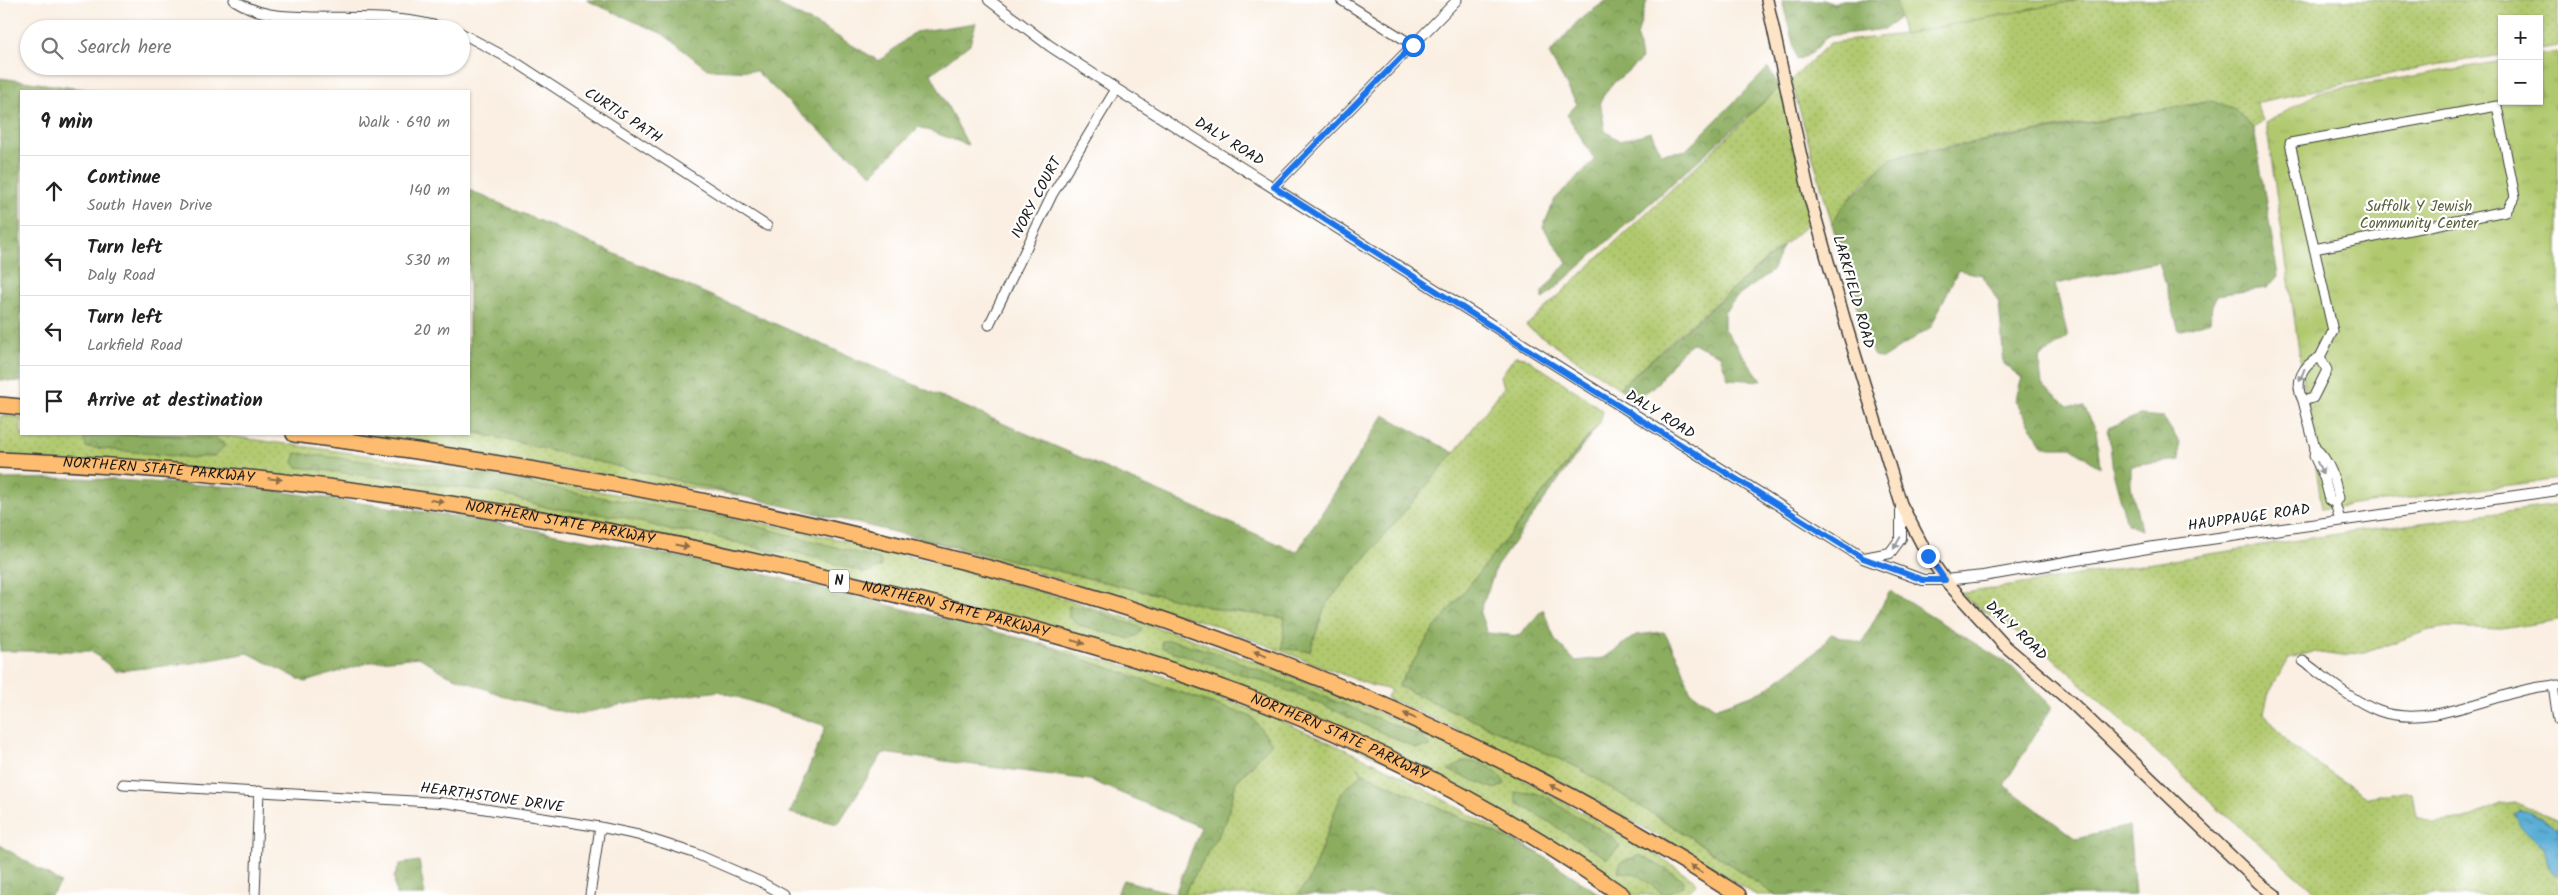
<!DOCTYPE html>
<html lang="en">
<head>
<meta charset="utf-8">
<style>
	:root { --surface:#fff; --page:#f2f2f2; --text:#222; --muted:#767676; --line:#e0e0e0 }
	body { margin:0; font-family:Kalam,sans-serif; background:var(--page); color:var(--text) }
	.controls { position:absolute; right:15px; top:15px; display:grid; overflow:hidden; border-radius:0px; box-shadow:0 1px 4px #0004 }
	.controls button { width:45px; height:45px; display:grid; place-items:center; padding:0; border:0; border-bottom:1px solid var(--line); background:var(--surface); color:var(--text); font:25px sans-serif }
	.stop { position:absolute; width:15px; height:15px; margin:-11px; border:4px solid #1a73e8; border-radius:50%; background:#fff }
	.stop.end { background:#1a73e8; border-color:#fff; box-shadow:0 1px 5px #0008 }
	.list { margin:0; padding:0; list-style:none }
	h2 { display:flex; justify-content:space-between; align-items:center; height:65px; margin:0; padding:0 20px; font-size:21px }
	h2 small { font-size:16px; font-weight:400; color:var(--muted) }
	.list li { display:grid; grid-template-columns:32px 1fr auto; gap:15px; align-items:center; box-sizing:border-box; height:70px; padding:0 20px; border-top:1px solid var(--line) }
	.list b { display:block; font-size:19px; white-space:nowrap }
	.list p { margin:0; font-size:16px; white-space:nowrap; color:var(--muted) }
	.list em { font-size:16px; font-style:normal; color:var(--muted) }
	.icon { flex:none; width:28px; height:28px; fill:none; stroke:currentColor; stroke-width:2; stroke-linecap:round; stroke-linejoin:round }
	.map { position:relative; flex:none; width:2558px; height:895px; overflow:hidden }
	.search { position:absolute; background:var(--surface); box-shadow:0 1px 4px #0004; left:20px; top:20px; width:450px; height:55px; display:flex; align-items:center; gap:12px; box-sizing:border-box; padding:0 18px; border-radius:28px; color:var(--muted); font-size:19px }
	.panel { position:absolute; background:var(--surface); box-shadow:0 1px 4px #0004; left:20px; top:90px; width:450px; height:345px; border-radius:0px }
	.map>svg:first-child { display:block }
</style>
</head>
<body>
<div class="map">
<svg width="2558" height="895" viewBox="0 0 2558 895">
	<defs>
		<pattern id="grass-dots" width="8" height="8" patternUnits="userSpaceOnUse" patternTransform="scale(1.25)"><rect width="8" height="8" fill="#b1c96e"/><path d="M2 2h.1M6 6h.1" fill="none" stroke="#98ac5f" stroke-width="1.8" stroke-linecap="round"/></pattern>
		<pattern id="forest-crowns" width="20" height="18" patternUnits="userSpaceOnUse" patternTransform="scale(1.25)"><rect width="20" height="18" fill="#8cad61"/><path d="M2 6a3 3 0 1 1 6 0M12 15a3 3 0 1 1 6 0" fill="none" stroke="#728c4f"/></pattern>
		<pattern id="park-tufts" width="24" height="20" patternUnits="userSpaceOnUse" patternTransform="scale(1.25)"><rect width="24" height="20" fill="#b1c96e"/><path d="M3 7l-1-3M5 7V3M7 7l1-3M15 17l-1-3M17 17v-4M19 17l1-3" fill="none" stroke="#98ac5f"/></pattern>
		<pattern id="water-ripples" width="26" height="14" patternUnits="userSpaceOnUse" patternTransform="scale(1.25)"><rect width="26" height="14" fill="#5aadd5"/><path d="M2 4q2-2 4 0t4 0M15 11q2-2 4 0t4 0" fill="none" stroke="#4a8cac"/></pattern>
	</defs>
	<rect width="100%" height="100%" fill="#fff"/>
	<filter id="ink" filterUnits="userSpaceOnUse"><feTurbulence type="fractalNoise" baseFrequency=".02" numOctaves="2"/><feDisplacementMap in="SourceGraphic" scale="10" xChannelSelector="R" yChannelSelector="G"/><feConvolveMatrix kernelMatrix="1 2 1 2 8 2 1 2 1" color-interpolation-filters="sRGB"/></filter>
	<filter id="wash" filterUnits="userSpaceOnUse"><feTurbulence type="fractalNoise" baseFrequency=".0096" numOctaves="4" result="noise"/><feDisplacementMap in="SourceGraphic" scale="20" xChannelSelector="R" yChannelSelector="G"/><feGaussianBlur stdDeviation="1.12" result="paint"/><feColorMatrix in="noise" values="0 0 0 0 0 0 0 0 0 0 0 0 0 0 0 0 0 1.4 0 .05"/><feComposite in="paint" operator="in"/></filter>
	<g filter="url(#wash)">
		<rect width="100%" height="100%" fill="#faefe2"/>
		<g fill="url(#grass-dots)" stroke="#667245">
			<path d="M 2078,0 L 2558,0 L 2558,46 L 2539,49 L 2539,19 L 2502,19 L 2502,55 L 2428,66 L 2255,103 L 2263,120 L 2254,129 L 2235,109 L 2211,101 L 1905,154 C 1879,162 1845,201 1832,224 L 1791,80 L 1830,43 L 1903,34 Z"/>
			<polygon points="1780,87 1813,220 1669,343 1619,388 1526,326"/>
			<path d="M 1515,356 L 1524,357 L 1579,393 L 1603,411 L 1600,422 L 1434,629 L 1398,686 L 1577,767 L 1690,837 L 1775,895 L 1756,895 C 1638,822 1515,752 1386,698 L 1391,690 L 1370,685 L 1214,625 L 920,538 L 1222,610 L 1285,618 L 1309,651 L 1326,604 L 1454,453 L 1504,387 L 1501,376 Z"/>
			<polygon points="0,416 21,417 21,434 214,434 516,476 697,509 879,548 1042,592 1172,632 1271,667 1435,736 1521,778 1659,856 1696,881 1695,886 1683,895 1626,895 1491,806 1112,645 617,527 0,456"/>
			<polygon points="469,431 744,496 338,434 469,434"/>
			<polygon points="2558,505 2558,620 2502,629 2438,627 2370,651 2342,656 2313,652 2289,658 2269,692 2264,713 2291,746 2367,797 2405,791 2412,794 2416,816 2434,823 2465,819 2501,804 2514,802 2558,821 2558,895 2319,895 2222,812 2052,657 1959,594 2330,535"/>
			<polygon points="1024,639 1160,675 1284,722 1393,771 1540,854 1363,773 1358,766 1362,774 1342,793 1310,879 1297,895 1183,895 1226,821 1236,782 1255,763 1252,717"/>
		</g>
		<g fill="url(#forest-crowns)" stroke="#54643e">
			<polygon points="586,0 768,0 823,28 879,61 915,32 976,23 970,44 931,74 968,145 919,127 872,174 807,120 756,71 707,69 663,34"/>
			<polygon points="1607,0 1647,0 1637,36 1641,60 1610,86 1600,101 1605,131 1620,141 1651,132 1661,153 1685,151 1768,68 1780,87 1543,299 1543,291 1567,262 1543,227 1555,199 1595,160 1567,115 1577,104 1549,54 1578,21"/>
			<path d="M 1782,0 L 1823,0 L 1834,4 L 1842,0 L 1903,0 L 1905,12 L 1885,29 L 1827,36 C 1818,46 1811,57 1797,59 Z"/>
			<polygon points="0,78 97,91 21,91 21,382 0,380"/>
			<polygon points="2212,101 2235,109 2254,129 2278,276 2267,288 2217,295 2212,305 2210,321 2179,331 2159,262 2055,284 2068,337 2039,358 2042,385 2068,406 2084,407 2096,430 2100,468 2071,447 2044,447 2015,401 2022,378 2004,364 1999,303 1982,275 1958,270 1931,327 1882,359 1873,355 1832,224 1841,208 1891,158"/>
			<polygon points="469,190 1297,552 1384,415 1454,453 1326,604 1310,651 1282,649 1285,618 1222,610 469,431"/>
			<polygon points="1783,246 1772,271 1737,297 1724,312 1724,329 1762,381 1728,379 1720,355 1692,343 1679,354 1655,386 1635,399 1619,388"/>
			<polygon points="2140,415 2163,417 2179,442 2180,460 2131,466 2131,486 2141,530 2127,524 2113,471 2108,428"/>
			<polygon points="1600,422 1496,567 1480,613 1487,633 1519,636 1543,609 1555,640 1575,661 1604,658 1636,635 1664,632 1681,663 1690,691 1715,708 1763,691 1817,651 1831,634 1862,643 1890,591 2013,667 2052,707 2004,785 2076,839 2129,826 2135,895 1775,895 1690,837 1577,767 1398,686 1434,629"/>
			<polygon points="88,434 144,434 207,438 215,438 226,445 215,456 192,458 86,447 83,435"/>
			<polygon points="296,453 490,476 588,495 730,519 880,559 881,567 866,573 791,551 774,552 691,531 672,531 623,517 549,508 494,492 297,467 293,462"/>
			<polygon points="79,478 255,488 487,521 748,570 1024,639 1252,717 1272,743 1236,782 1226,821 1183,895 1116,895 1123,880 1175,894 1201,827 1090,780 883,753 838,824 790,813 826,726 719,691 619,705 575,715 506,697 444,673 419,657 370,662 305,682 248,653 193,663 116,671 91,651 0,651 0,479"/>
			<polygon points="1069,606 1090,609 1142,628 1139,634 1130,639 1079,625 1069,617"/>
			<polygon points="1162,641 1174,641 1217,653 1421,736 1431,746 1415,748 1323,705 1268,683 1162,648"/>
			<path d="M 1464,761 C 1482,762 1497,768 1505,784 L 1495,789 L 1448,770 Z"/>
			<polygon points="1363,773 1540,854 1601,895 1297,895 1310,879 1342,792"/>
			<path d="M 1515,792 L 1536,793 L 1550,799 L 1567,811 L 1612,836 L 1620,847 L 1607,858 C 1575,841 1548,819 1517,803 Z"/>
			<polygon points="0,845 61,883 51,895 0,895"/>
			<polygon points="1640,855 1683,879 1683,886 1664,895 1637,874 1618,872 1621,862"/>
			<polygon points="419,861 425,895 396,895 394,877 400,864"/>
		</g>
		<g fill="url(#park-tufts)" stroke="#667245">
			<polygon points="1896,0 2078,0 1903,34"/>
			<polygon points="2558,52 2558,479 2322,509 2266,123 2319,92 2502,61 2502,101 2539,101 2539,55"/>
		</g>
		<polygon fill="url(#water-ripples)" stroke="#3b6478" points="2519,810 2529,812 2558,829 2558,876 2554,876 2548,866 2544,847 2522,828 2513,813"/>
	</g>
	<g filter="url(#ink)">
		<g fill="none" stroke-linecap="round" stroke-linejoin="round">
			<g stroke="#3d3c3a" stroke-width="11">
				<g id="minor">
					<path d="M 234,0 C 261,17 284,16 315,17 C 359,18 406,15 448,29"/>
					<polyline points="1341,0 1413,45"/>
					<polyline points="461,33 517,63 767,226"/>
					<polyline points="1274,187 1457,0"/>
					<polyline points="2314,249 2506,211 2515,197 2497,106 2290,143 2333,331 2320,357"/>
					<polyline points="989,325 1052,195 1116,89"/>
					<path d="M 2303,401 L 2313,398 L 2327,370 L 2320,357 C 2303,365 2293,382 2303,401 L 2315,448"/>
					<path d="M 2335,503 L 2339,498 C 2335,480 2330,460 2315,448 L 2314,456 L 2324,477 L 2330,500 L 2335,503 L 2340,520"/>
					<path d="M 2303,661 C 2326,678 2352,701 2379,711 C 2434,731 2502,687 2558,685"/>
					<polyline points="2553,685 2558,720"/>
					<polyline points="123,784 447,803 600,827 638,835 694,853 761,882 784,895"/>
					<polyline points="255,895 259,791"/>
					<polyline points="590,895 600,827"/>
				</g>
			</g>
			<g stroke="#3d3c3a" stroke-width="12">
				<g id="tertiary">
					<polyline points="989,0 1050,46 1116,89 1863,558 1923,580 1945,580 1983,576 2154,547 2558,490"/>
					<polyline points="1864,558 1890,553 1901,538 1901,504"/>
				</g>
			</g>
			<g stroke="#3d3c3a" stroke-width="14">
				<polyline id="secondary" points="1767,0 1810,198 1846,325 1901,504 1928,556 1945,580 2004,645 2072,703 2259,883 2275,895"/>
			</g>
			<g stroke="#3d3c3a" stroke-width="18">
				<g id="motorway">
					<polyline points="0,405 21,407"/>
					<path d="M 294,434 C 497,460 699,496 898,545 C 987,567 1077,590 1164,620 C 1365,689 1559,779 1738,895"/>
					<path id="s1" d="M 0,460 C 285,471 566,515 843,582 C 962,610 1081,639 1197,679 C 1347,730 1492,804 1622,895"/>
				</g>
			</g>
			<use href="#minor" stroke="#fff" stroke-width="9"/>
			<use href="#tertiary" stroke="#fff" stroke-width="10"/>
			<use href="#secondary" stroke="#fee4c6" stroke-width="11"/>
			<use href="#motorway" stroke="#fdbc70" stroke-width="15"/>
		</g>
		<defs><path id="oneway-solid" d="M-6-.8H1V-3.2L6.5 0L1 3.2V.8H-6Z" transform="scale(1.25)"/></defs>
		<g fill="#999">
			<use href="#oneway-solid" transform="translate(2302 375) rotate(112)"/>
			<use href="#oneway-solid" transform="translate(2320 468) rotate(64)"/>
			<use href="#oneway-solid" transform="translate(1897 543) rotate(120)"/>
		</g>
		<g fill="#8c6c46">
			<use href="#oneway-solid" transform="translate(275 479) rotate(6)"/>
			<use href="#oneway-solid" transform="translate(437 501) rotate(9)"/>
			<use href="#oneway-solid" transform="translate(682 546) rotate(12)"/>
			<use href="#oneway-solid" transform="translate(1078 642) rotate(16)"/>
			<use href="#oneway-solid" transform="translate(1260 654) rotate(-159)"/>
			<use href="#oneway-solid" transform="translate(1410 716) rotate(-156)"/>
			<use href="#oneway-solid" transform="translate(1556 788) rotate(-152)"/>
			<use href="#oneway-solid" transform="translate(1696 869) rotate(-149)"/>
		</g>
	</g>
	<g fill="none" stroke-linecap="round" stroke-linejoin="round" filter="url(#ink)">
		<polyline stroke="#1a73e8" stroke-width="6" points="1413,45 1274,187 1516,342 1863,558 1923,580 1945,580 1928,556"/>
	</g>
	<g text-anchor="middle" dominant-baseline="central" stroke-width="4.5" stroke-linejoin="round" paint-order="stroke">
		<rect fill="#fff" stroke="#606060" stroke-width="1" x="829" y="569.5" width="20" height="23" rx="4"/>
		<g font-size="14" font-weight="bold" fill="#1c1c1c">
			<text x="839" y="581">N</text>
		</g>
		<g font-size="15" fill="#1c1c1c" stroke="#fff">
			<text transform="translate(623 116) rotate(33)">CURTIS PATH</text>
			<text transform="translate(1229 142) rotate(32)">DALY ROAD</text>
			<text transform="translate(1037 198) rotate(-62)">IVORY COURT</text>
			<text transform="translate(1853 292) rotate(74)">LARKFIELD ROAD</text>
			<text transform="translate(1660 415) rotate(32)">DALY ROAD</text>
			<text stroke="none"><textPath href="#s1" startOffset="159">NORTHERN STATE PARKWAY</textPath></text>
			<text transform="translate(2249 518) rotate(-8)">HAUPPAUGE ROAD</text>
			<text stroke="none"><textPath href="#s1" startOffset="564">NORTHERN STATE PARKWAY</textPath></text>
			<text stroke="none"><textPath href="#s1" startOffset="969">NORTHERN STATE PARKWAY</textPath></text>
			<text transform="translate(2016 631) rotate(44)">DALY ROAD</text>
			<text stroke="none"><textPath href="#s1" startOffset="1374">NORTHERN STATE PARKWAY</textPath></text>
			<text transform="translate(492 798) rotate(8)">HEARTHSTONE DRIVE</text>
		</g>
		<g font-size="15" fill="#58613d" stroke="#fff">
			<text x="2419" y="207">Suffolk Y Jewish<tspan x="2419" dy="17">Community Center</tspan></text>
		</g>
	</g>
</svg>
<div class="controls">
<button>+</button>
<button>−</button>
</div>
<div class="stop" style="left:1413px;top:45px"></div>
<div class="stop end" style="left:1928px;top:556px"></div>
<div class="search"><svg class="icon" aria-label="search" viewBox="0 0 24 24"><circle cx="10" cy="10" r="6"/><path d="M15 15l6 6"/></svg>Search here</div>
<section class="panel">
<h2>9 min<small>Walk · 690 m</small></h2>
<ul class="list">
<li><svg class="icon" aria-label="ahead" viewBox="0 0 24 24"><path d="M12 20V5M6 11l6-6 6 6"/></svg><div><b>Continue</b><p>South Haven Drive</p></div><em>140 m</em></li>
<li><svg class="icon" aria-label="left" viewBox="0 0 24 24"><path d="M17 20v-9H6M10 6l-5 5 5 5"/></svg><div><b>Turn left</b><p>Daly Road</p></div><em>530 m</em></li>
<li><svg class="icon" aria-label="left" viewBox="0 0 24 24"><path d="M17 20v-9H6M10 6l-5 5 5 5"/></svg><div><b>Turn left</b><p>Larkfield Road</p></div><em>20 m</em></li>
<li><svg class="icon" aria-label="arrive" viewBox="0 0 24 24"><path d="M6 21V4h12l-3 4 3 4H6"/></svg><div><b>Arrive at destination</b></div></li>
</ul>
</section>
</div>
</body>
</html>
